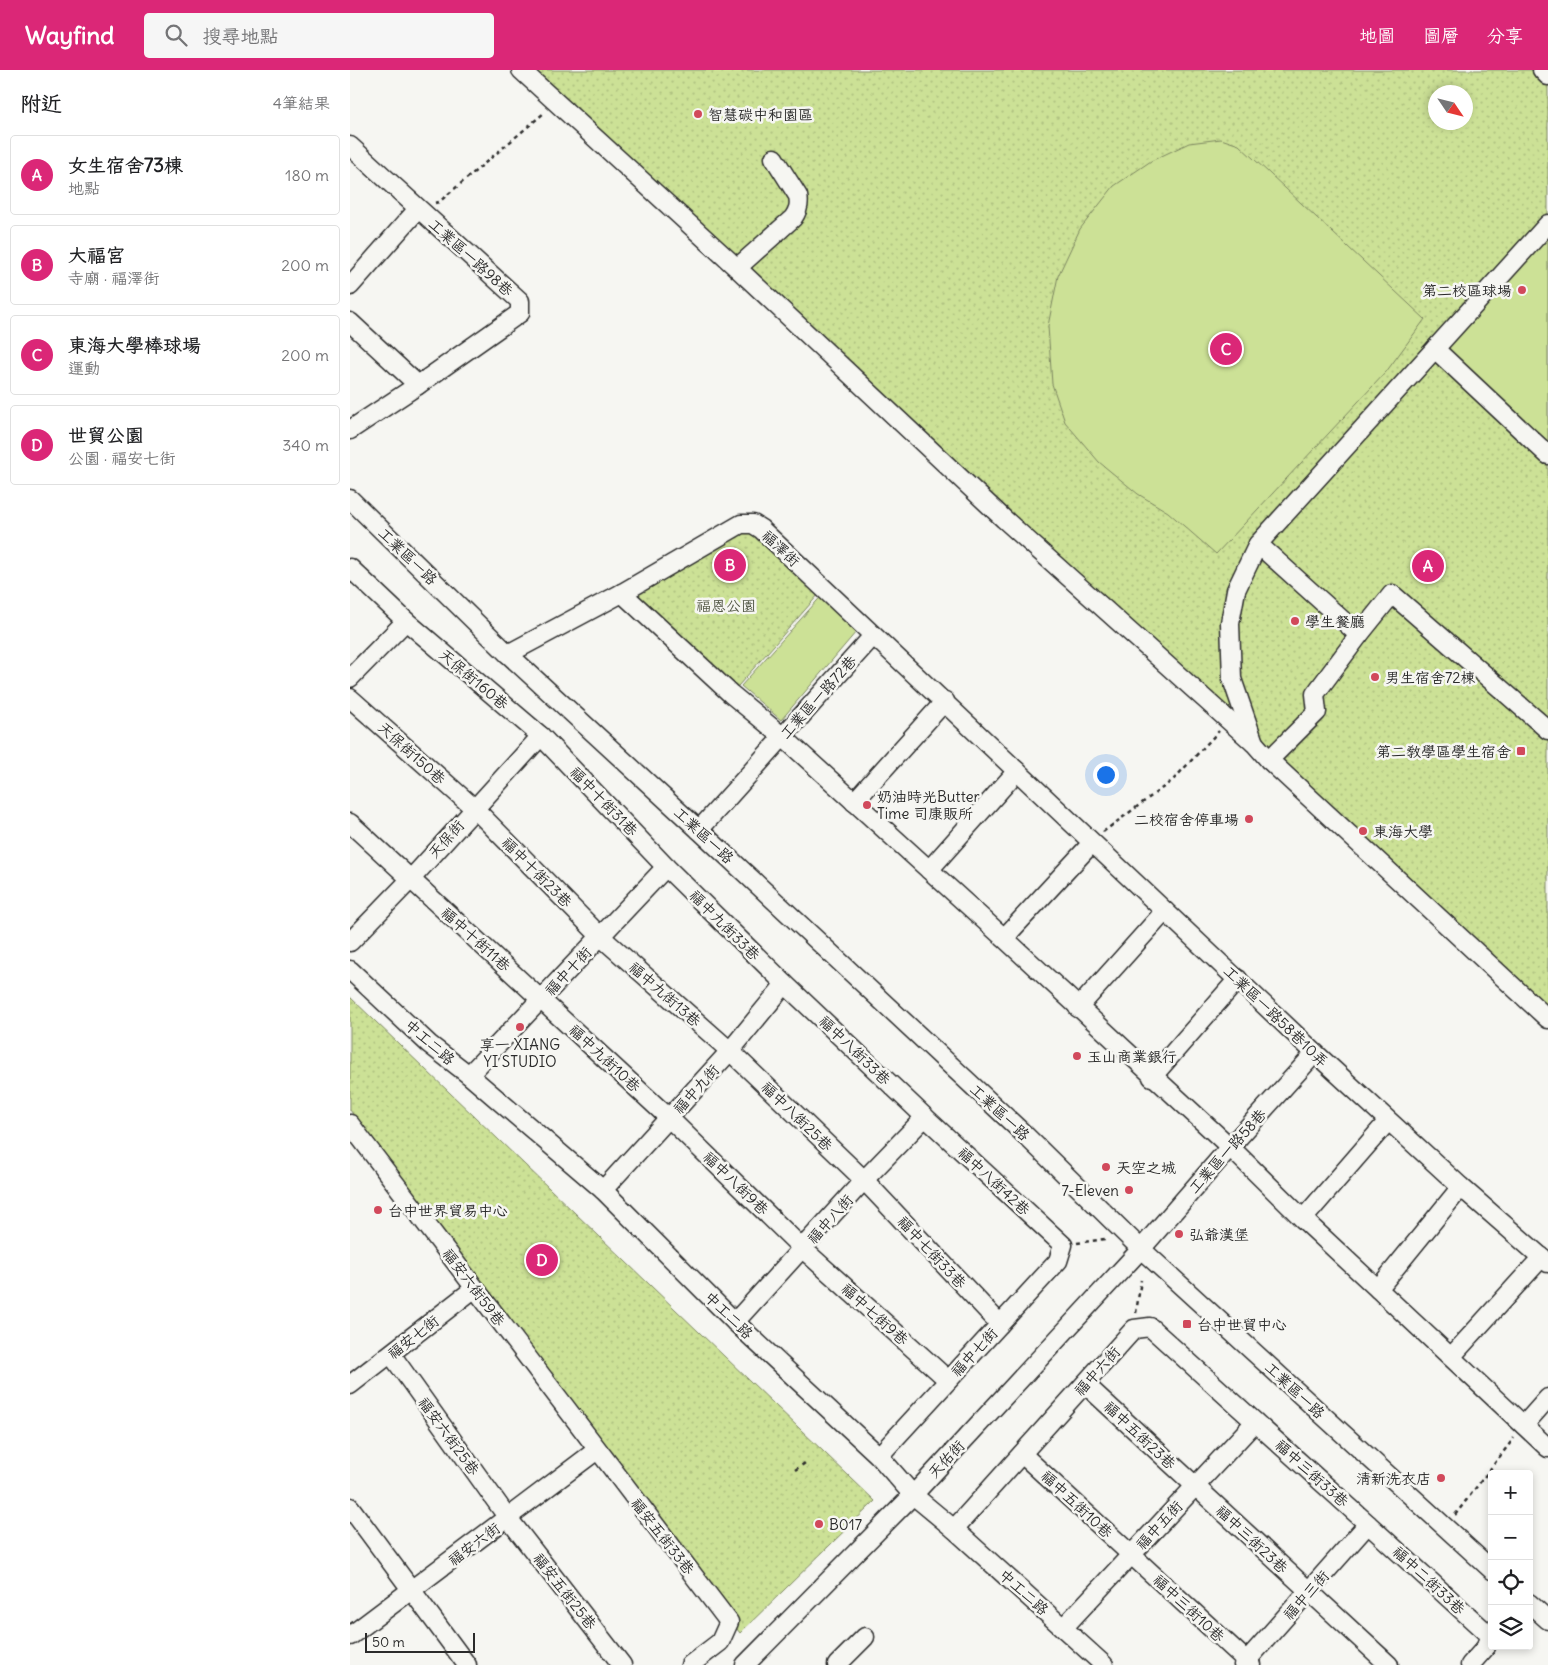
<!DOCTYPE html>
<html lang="zh-TW">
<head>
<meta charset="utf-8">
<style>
	:root { --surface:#fff; --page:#f6f6f6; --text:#202124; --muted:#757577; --line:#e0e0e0; --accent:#db2777 }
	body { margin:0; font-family:Delius,"LXGW WenKai TC",sans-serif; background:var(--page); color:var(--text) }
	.controls { position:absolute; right:15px; bottom:15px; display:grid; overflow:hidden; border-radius:5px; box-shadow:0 2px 8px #0003 }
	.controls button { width:45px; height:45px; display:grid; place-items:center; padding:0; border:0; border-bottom:1px solid var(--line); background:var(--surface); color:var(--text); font:25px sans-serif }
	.compass { position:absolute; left:1078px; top:15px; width:45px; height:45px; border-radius:50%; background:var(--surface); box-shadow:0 2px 8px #0003; rotate:125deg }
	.scale { position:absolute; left:15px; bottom:12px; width:110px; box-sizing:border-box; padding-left:5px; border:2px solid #2b2b2b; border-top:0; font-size:14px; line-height:18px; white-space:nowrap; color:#2b2b2b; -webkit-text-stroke:4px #f6f6f2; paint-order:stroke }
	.you { position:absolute; left:755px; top:704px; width:18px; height:18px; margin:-12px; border:4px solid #fff; border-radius:50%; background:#1a73e8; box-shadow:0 0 0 8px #1a73e833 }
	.badge { display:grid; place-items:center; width:32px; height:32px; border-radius:50%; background:var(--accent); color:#fff; font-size:16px; font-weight:700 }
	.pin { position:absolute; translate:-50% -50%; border:2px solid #fff; box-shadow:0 1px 5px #0006 }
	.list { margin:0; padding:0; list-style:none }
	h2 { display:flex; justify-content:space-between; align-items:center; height:65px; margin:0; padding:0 20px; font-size:21px }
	h2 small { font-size:16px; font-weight:400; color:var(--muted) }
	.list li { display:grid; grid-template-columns:32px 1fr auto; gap:15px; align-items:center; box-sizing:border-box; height:80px; margin:0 10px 10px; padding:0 10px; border:1px solid var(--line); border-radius:5px }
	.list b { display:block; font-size:19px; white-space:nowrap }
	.list p { margin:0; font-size:16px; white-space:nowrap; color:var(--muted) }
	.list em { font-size:16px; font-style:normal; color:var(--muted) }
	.icon { flex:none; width:28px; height:28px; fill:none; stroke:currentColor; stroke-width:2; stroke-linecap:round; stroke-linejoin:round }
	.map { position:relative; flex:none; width:1198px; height:1595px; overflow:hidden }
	header { display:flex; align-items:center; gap:30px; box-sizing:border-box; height:70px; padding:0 25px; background:var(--accent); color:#fff }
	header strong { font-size:24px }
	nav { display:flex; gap:28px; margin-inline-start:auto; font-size:18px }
	.search { width:350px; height:45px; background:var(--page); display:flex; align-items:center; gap:12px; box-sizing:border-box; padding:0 18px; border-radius:5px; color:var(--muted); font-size:19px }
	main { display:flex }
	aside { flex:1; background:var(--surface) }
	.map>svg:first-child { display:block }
</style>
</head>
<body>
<header>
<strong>Wayfind</strong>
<div class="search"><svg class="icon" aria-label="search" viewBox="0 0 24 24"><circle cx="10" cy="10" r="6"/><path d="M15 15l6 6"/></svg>搜尋地點</div>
<nav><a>地圖</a><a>圖層</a><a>分享</a></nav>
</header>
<main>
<aside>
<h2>附近<small>4筆結果</small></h2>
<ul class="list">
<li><span class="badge">A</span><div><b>女生宿舍73棟</b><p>地點</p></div><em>180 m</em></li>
<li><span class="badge">B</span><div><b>大福宮</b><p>寺廟 · 福澤街</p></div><em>200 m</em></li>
<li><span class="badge">C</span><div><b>東海大學棒球場</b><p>運動</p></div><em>200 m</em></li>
<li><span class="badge">D</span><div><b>世貿公園</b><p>公園 · 福安七街</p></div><em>340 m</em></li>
</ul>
</aside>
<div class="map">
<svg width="1198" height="1595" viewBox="0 0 1198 1595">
	<defs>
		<pattern id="grass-dots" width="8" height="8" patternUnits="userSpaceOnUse" patternTransform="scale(1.25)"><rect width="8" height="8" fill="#cce196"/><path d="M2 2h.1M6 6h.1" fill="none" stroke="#afc181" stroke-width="1.8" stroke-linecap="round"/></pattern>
	</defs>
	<rect width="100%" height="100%" fill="#f6f6f2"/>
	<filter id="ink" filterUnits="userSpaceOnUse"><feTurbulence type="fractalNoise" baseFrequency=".02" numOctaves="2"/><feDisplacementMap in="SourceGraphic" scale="10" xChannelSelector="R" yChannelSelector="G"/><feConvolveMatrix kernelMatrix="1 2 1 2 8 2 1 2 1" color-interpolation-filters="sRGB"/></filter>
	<g filter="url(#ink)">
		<g fill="url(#grass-dots)" stroke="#7c8660" fill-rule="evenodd">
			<path d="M 177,0 L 1198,0 L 1198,949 ZM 1086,22 L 1116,22 L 1116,52 L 1086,52 Z"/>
			<polygon points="391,454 476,516 381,624 272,523"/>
			<polygon points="0,927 525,1431 390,1563 220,1339 0,1040"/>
		</g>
		<g fill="#cce196" stroke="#7c8660">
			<polygon points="871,69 889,75 1075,249 1036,302 866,484 818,442 788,424 749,392 715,352 702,314 698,256 708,206 730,159 764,116 801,91 839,73"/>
			<polygon points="1198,165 1198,371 1095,276"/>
			<polygon points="475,522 512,555 431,650 391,616"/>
		</g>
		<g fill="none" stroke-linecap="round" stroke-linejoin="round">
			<g stroke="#2b2b2b" stroke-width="21">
				<g id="minor">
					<polyline points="171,0 387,198 654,449 905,674 919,690 1198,949"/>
					<polyline points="1192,0 1198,6"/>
					<polyline points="0,76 170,231 170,243 68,315 0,360"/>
					<path d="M 387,198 L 443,148 C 448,141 450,135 448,126 L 424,88"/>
					<polyline points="0,216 68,139"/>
					<polyline points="0,252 68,315"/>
					<polyline points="1085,279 1198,385"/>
					<polyline points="0,429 158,584 349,760 673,1063 791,1179 1142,1500"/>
					<polyline points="908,474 1009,565 965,624 967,642 919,690"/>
					<polyline points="0,498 56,551 191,666 316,797 435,914 575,1047 713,1175 708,1191 529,1386"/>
					<polyline points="272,523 381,624 432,666 654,868 880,1077 953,1149 1198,1378"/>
					<polyline points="1009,565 1042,524 1198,660"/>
					<polyline points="158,584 272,523 391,454 403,454 411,459 965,983 1111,1117 1198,1193"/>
					<polyline points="0,608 56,551"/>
					<polyline points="0,628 124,738 250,866 380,981 514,1110 650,1254"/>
					<polyline points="904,673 882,609 880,553 886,520 908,474 1198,154"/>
					<polyline points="504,732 595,631"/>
					<polyline points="0,753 319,1048 453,1179 598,1310"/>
					<polyline points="349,760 523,566"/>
					<polyline points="579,800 667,701"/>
					<polyline points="654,868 742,773"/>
					<polyline points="0,872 60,810 191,666"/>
					<polyline points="0,900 79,974 119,1005 253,1120 385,1252 529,1386 563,1425 604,1459 754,1595"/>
					<polyline points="728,938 815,841"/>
					<polyline points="119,1005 316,797"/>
					<polyline points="802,1007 888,909"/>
					<polyline points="0,1054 379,1552 370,1572 340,1595"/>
					<polyline points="253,1120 380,981 435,914"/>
					<polyline points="953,1149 1038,1051"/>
					<polyline points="1028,1219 1111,1117"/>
					<polyline points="385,1252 514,1110 575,1047"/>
					<polyline points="41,1284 158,1448 272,1595"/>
					<polyline points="1101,1287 1192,1187"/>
					<polyline points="735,1314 1039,1595"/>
					<polyline points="0,1315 125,1218"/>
					<polyline points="1174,1355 1198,1328"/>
					<polyline points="672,1384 901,1595"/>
					<polyline points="0,1437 117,1595"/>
					<polyline points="604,1459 784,1259 800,1257 1018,1454 1139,1565 1136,1577 1120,1595"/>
					<polyline points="1179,1533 1198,1550"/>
					<polyline points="713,1558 905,1352"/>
					<polyline points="0,1566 247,1380"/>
					<polyline points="395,1595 563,1425 791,1179 880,1077 965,983"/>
					<polyline points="487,1595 515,1567"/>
					<polyline points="893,1595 1018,1454"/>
				</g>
			</g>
			<g stroke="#2b2b2b" stroke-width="2.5" stroke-dasharray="4 4" stroke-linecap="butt">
				<polyline points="85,133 89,132 194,43"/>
				<polyline points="753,762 823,710 869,661"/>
				<polyline points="727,1173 755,1169"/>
				<polyline points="786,1243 791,1210"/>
				<polyline points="445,1400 455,1393"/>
				<polyline points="1105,1445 1164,1368"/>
			</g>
			<use href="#minor" stroke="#f6f6f2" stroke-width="18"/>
		</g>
	</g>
	<g fill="#d1495b" stroke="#f6f6f2" stroke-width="2">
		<circle cx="348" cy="44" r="5"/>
		<circle cx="1172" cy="220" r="5"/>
		<circle cx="945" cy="551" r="5"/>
		<circle cx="1025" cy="607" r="5"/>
		<rect x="1166" y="676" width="10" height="10" rx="2.5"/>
		<circle cx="517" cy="735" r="5"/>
		<circle cx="899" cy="749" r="5"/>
		<circle cx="1013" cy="761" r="5"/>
		<circle cx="170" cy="957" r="5"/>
		<circle cx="727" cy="986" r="5"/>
		<circle cx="756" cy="1097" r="5"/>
		<circle cx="779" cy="1120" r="5"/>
		<circle cx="28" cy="1140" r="5"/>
		<circle cx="829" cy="1164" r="5"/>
		<rect x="832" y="1249" width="10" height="10" rx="2.5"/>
		<circle cx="1091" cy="1408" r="5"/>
		<circle cx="469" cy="1454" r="5"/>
	</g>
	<g text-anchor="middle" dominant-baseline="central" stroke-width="5" stroke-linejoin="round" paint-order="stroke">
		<g font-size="15" fill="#2b2b2b" stroke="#f6f6f2" text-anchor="start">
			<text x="358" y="44">智慧碳中和園區</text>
			<text x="1162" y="220" text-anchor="end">第二校區球場</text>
			<text x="955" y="551">學生餐廳</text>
			<text x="1035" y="607">男生宿舍72棟</text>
			<text x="1161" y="681" text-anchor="end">第二教學區學生宿舍</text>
			<text x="527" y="726">奶油時光Butter<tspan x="527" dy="17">Time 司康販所</tspan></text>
			<text x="889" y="749" text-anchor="end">二校宿舍停車場</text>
			<text x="1023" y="761">東海大學</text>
			<text x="170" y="974" text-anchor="middle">享一 XIANG<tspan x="170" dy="17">YI STUDIO</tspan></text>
			<text x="737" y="986">玉山商業銀行</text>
			<text x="766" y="1097">天空之城</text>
			<text x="769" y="1120" text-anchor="end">7-Eleven</text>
			<text x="38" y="1140">台中世界貿易中心</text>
			<text x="839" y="1164">弘爺漢堡</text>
			<text x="847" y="1254">台中世貿中心</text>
			<text x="1081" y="1408" text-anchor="end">清新洗衣店</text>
			<text x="479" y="1454">B017</text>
		</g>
		<g font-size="15" fill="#2b2b2b" stroke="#f6f6f2">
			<text transform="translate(121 187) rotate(42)">工業區一路98巷</text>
			<text transform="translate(431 478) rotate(43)">福澤街</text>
			<text transform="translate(58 486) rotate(44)">工業區一路</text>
			<text transform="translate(124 609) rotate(40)">天保街160巷</text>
			<text transform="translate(468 627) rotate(-48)">工業區一路72巷</text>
			<text transform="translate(62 683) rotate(42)">天保街150巷</text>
			<text transform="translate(254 731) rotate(46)">福中十街31巷</text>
			<text transform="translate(354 765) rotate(43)">工業區一路</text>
			<text transform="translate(96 769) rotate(-48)">天保街</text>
			<text transform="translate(187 802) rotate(45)">福中十街23巷</text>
			<text transform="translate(375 855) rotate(45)">福中九街33巷</text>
			<text transform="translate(126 869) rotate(42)">福中十街11巷</text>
			<text transform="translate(218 901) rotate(-47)">福中十街</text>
			<text transform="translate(315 924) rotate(41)">福中九街13巷</text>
			<text transform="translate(926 946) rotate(44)">工業區一路58巷10弄</text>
			<text transform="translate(80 972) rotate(41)">中工二路</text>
			<text transform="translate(505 980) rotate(44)">福中八街33巷</text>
			<text transform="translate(255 988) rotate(43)">福中九街10巷</text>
			<text transform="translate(346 1019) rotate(-48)">福中九街</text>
			<text transform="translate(650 1042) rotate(43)">工業區一路</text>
			<text transform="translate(447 1046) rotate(44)">福中八街25巷</text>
			<text transform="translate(877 1081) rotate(-48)">工業區一路58巷</text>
			<text transform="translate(644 1111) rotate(43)">福中八街42巷</text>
			<text transform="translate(386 1113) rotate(44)">福中八街9巷</text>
			<text transform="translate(480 1149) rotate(-48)">福中八街</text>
			<text transform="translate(582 1182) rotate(47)">福中七街33巷</text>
			<text transform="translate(124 1217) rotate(53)">福安六街59巷</text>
			<text transform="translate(525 1244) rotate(42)">福中七街9巷</text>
			<text transform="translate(379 1245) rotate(44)">中工二路</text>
			<text transform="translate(63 1267) rotate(-38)">福安七街</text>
			<text transform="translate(624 1282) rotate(-47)">福中七街</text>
			<text transform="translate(747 1301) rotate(-48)">福中六街</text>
			<text transform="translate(945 1320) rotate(43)">工業區一路</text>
			<text transform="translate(790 1365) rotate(43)">福中五街23巷</text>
			<text transform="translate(99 1366) rotate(54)">福安六街25巷</text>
			<text transform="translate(596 1389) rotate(-47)">天佑街</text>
			<text transform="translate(962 1403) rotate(42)">福中三街33巷</text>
			<text transform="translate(727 1434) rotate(43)">福中五街10巷</text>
			<text transform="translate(809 1455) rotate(-47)">福中五街</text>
			<text transform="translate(313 1466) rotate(52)">福安五街33巷</text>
			<text transform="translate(902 1469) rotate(43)">福中三街23巷</text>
			<text transform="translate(124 1474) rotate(-37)">福安六街</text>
			<text transform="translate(1079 1510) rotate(43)">福中二街33巷</text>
			<text transform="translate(215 1521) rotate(52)">福安五街25巷</text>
			<text transform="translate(674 1522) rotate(42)">中工二路</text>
			<text transform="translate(956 1525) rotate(-48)">福中三街</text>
			<text transform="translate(839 1538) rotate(43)">福中三街10巷</text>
		</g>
		<g font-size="15" fill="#535846" stroke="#f6f6f2">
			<text x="376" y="535">福恩公園</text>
		</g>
	</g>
</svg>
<div class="controls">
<button>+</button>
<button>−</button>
<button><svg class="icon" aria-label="locate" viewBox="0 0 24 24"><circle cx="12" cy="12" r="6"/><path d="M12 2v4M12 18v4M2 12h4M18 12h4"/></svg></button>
<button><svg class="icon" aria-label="layers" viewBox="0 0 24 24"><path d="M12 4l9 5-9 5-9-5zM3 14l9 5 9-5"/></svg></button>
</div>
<svg class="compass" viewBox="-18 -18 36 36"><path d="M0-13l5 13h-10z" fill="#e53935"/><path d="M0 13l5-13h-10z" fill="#757577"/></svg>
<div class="scale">50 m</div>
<div class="you"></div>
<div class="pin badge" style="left:1078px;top:496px">A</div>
<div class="pin badge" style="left:380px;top:495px">B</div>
<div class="pin badge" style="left:876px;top:279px">C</div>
<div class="pin badge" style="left:192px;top:1190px">D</div>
</div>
</main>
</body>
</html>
